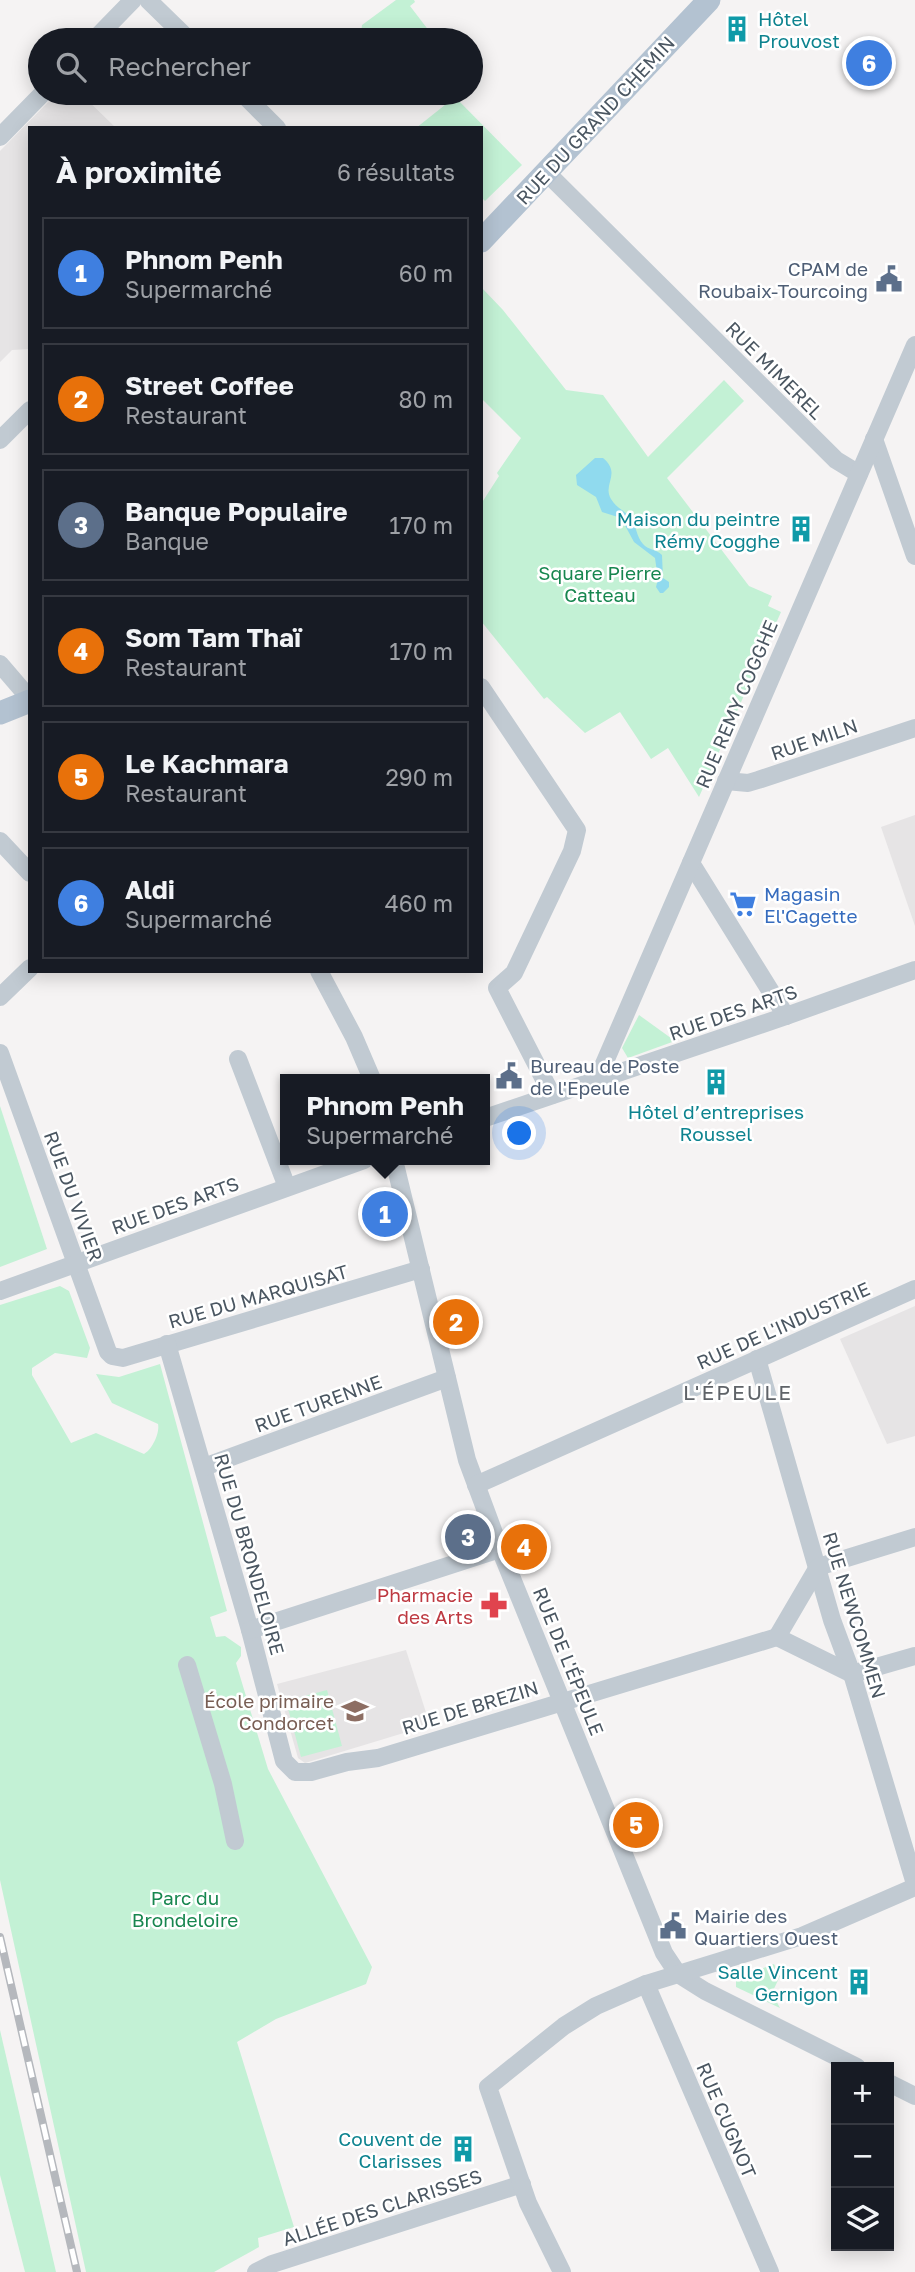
<!DOCTYPE html>
<html lang="fr">
<head>
<meta charset="utf-8">
<style>
	:root { --surface:#171b24; --page:#242831; --text:#f1f3f6; --muted:#9ea1a6; --line:#363941; --accent:#b45309 }
	body { margin:0; font-family:"Golos Text",sans-serif; background:var(--page); color:var(--text) }
	.controls { position:absolute; right:21px; bottom:21px; display:grid; overflow:hidden; border-radius:0px; box-shadow:0 4px 18px #0003 }
	.controls button { width:63px; height:63px; display:grid; place-items:center; padding:0; border:0; border-bottom:2px solid var(--line); background:var(--surface); color:var(--text); font:35px sans-serif }
	.you { position:absolute; left:520px; top:1134px; width:24px; height:24px; margin:-18px; border:5px solid #fff; border-radius:50%; background:#1a73e8; box-shadow:0 0 0 10px #1a73e833 }
	.badge { display:grid; place-items:center; width:46px; height:46px; border-radius:50%; background:var(--accent); color:#fff; font-size:23px; font-weight:700 }
	.pin { position:absolute; translate:-50% -50%; border:4px solid #fff; box-shadow:0 2px 7px #0006 }
	.popup { position:absolute; left:280px; top:1074px; width:210px; height:91px; box-sizing:border-box; display:grid; place-content:center; border-radius:0px; background:var(--surface); filter:drop-shadow(0 2px 5px #0005); font-size:23px; white-space:nowrap; color:var(--muted) }
	.popup b { font-size:26px; color:var(--text) }
	.popup::after { content:''; position:absolute; left:50%; top:100%; margin-left:-14px; border:14px solid transparent; border-top-color:var(--surface) }
	.list { margin:0; padding:0; list-style:none }
	h2 { display:flex; justify-content:space-between; align-items:center; height:91px; margin:0; padding:0 28px; font-size:30px }
	h2 small { font-size:23px; font-weight:400; color:var(--muted) }
	.list li { display:grid; grid-template-columns:46px 1fr auto; gap:21px; align-items:center; box-sizing:border-box; height:112px; margin:0 14px 14px; padding:0 14px; border:2px solid var(--line); border-radius:0px }
	.list b { display:block; font-size:26px; white-space:nowrap }
	.list p { margin:0; font-size:23px; white-space:nowrap; color:var(--muted) }
	.list em { font-size:23px; font-style:normal; color:var(--muted) }
	.icon { flex:none; width:38px; height:38px; fill:none; stroke:currentColor; stroke-width:2; stroke-linecap:round; stroke-linejoin:round }
	.map { position:relative; flex:none; width:915px; height:2272px; overflow:hidden }
	.search { position:absolute; background:var(--surface); box-shadow:0 4px 18px #0003; left:28px; top:28px; width:455px; height:77px; display:flex; align-items:center; gap:18px; box-sizing:border-box; padding:0 24px; border-radius:38px; color:var(--muted); font-size:26px }
	.panel { position:absolute; background:var(--surface); box-shadow:0 4px 18px #0003; left:28px; top:126px; width:455px; height:847px; border-radius:0px }
	.map>svg:first-child { display:block }
</style>
</head>
<body>
<div class="map">
<svg width="915" height="2272" viewBox="0 0 915 2272">
	<rect width="100%" height="100%" fill="#f5f3f3"/>
	<g fill="#e6e4e5">
		<polygon points="57,93 80,93 116,128 30,128 30,349 12,350 0,362 0,151"/>
		<polygon points="915,815 915,926 881,827"/>
		<polygon points="915,1306 915,1436 887,1444 840,1339"/>
		<polygon points="406,1650 430,1725 305,1763 298,1758 277,1684"/>
	</g>
	<g fill="#c3f1d5">
		<polygon points="396,0 414,0 415,2 410,6 436,40 367,40 361,33 362,25"/>
		<polygon points="455,97 522,165 485,201 481,197 481,128 416,128"/>
		<polygon points="481,287 503,310 566,390 603,395 648,457 724,380 744,401 667,478 749,586 772,596 768,606 781,612 699,797 668,748 651,759 620,712 585,733 547,697 544,699 481,621 481,504 499,476 497,473 521,438 481,398"/>
		<polygon points="639,1015 675,1041 628,1058 622,1048"/>
		<polygon points="0,1106 47,1249 0,1267"/>
		<path d="M 60,1286 L 69,1291 L 90,1348 L 87,1358 L 55,1353 L 32,1368 L 32,1375 L 71,1443 L 96,1433 L 144,1454 C 152,1450 160,1433 158,1424 L 112,1403 L 96,1374 L 119,1377 L 160,1364 L 227,1611 L 210,1617 L 216,1637 L 225,1636 L 241,1647 L 241,1656 L 236,1663 L 268,1769 L 372,1967 L 366,1984 L 276,2019 L 237,2042 L 294,2227 L 258,2238 L 259,2247 L 214,2272 L 86,2272 L 0,1880 L 0,1305 Z"/>
		<polygon points="327,1690 342,1746 301,1757 286,1701"/>
		<polygon points="774,1964 780,1976 772,1993 780,2008 736,1987 736,1978"/>
		<polygon points="0,2030 56,2272 25,2272 0,2175"/>
	</g>
	<path fill="#90daee" d="M 595,458 L 603,458 C 622,474 602,484 611,499 C 616,508 626,511 631,519 C 637,527 636,536 643,544 C 648,550 656,549 662,555 L 663,578 L 669,582 L 669,587 L 663,593 L 660,593 L 656,587 L 658,579 L 655,558 L 634,542 L 621,518 L 602,512 L 596,497 L 577,485 L 576,475 Z"/>
	<g fill="none" stroke-linecap="round" stroke-linejoin="round">
		<g stroke="#c1cad2" stroke-width="18">
			<polyline points="148,0 189,40"/>
			<polyline points="94,40 133,0"/>
			<polyline points="242,93 277,128"/>
			<polyline points="0,137 43,93"/>
			<polyline points="547,173 836,460 859,474"/>
			<polyline points="874,439 915,556"/>
			<polyline points="0,440 30,410"/>
			<polyline points="0,664 30,699"/>
			<polyline points="481,687 577,830 572,851 514,973 497,988 552,1095"/>
			<polyline points="726,781 748,783 758,780 915,728"/>
			<polyline points="0,841 30,873"/>
			<polyline points="691,863 786,1016"/>
			<polyline points="319,971 354,1037 372,1079"/>
			<polyline points="0,997 30,968"/>
			<polyline points="0,1053 108,1352 112,1356 123,1358 421,1269"/>
			<polyline points="238,1059 287,1187"/>
			<polyline points="597,1080 915,345"/>
			<polyline points="485,1118 786,1016 915,970"/>
			<polyline points="394,1160 467,1460 500,1549 664,1953 678,1974 705,1991 857,2067"/>
			<polyline points="0,1291 364,1160"/>
			<polyline points="167,1344 250,1630 284,1761 295,1772 311,1772 347,1762 378,1758 777,1637"/>
			<polyline points="757,1359 832,1620 852,1674 915,1884"/>
			<polyline points="204,1467 447,1378"/>
			<polyline points="476,1485 915,1289"/>
			<polyline points="250,1630 500,1549"/>
			<polyline points="777,1637 818,1567 915,1537"/>
			<polyline points="777,1637 852,1674 915,1656"/>
			<polyline points="187,1665 223,1784 235,1841"/>
			<polyline points="646,1984 770,2272"/>
			<polyline points="889,2083 915,2096"/>
			<polyline points="256,2272 272,2264 522,2184"/>
			<polyline points="562,2272 528,2203 488,2087 564,2026 596,2006 646,1984 802,1936 915,1887"/>
		</g>
		<g stroke="#b3c2d1" stroke-width="23">
			<polyline points="481,241 709,0"/>
			<polyline points="0,713 30,701"/>
		</g>
		<g stroke="#b5b8bd" stroke-width="8">
			<polyline id="rail" points="0,1937 77,2272"/>
		</g>
		<use href="#rail" stroke="#fff" stroke-width="5" stroke-dasharray="16" stroke-linecap="butt"/>
	</g>
	<defs>
		<g id="building-bare" transform="scale(2.1)"><path d="M-4-6H4V6H1V3H-1V6H-4ZM-2.5-4.3h1.7v1.8h-1.7ZM.8-4.3h1.7v1.8H.8ZM-2.5-1h1.7V.8h-1.7ZM.8-1h1.7V.8H.8Z" fill="#0f9aa8" stroke="#fff" stroke-width="2.5" paint-order="stroke"/></g>
		<g id="civic-bare" transform="scale(2.1)"><path d="M-.6-6.5H3V-4.5H.6V-3L4-1V1h2V6H-6V1h2V-1L-.6-3ZM-1.2 2.5V6h2.4V2.5Z" fill="#5c6f8a" stroke="#fff" stroke-width="2.5" paint-order="stroke"/></g>
		<g id="supermarket-bare" transform="scale(2.1)"><path d="M-6-5.5h2.5l.6 2H6L4.5 2H-2.5L-4.4-4H-6ZM-1.5 3.2a1.3 1.3 0 1 0 .1 0ZM3 3.2a1.3 1.3 0 1 0 .1 0Z" fill="#3f7fe0" stroke="#fff" stroke-width="2.5" paint-order="stroke"/></g>
		<g id="pharmacy-bare" transform="scale(2.1)"><path d="M-2-6h4v4h4v4h-4v4h-4v-4h-4v-4h4Z" fill="#e0444e" stroke="#fff" stroke-width="2.5" paint-order="stroke"/></g>
		<g id="school-bare" transform="scale(2.1)"><path d="M0-5L7-2L0 1L-7-2ZM-4 1L0 2.5L4 1V4Q0 6-4 4Z" fill="#8d6e63" stroke="#fff" stroke-width="2.5" paint-order="stroke"/></g>
	</defs>
	<g fill-rule="evenodd">
		<use href="#building-bare" x="737" y="29"/>
		<use href="#civic-bare" x="889" y="279"/>
		<use href="#building-bare" x="801" y="529"/>
		<use href="#supermarket-bare" x="743" y="904"/>
		<use href="#civic-bare" x="509" y="1076"/>
		<use href="#building-bare" x="716" y="1082"/>
		<use href="#pharmacy-bare" x="494" y="1605"/>
		<use href="#school-bare" x="355" y="1711"/>
		<use href="#civic-bare" x="673" y="1926"/>
		<use href="#building-bare" x="859" y="1982"/>
		<use href="#building-bare" x="463" y="2149"/>
	</g>
	<g text-anchor="middle" dominant-baseline="central" stroke-width="5" stroke-linejoin="round" paint-order="stroke">
		<g font-size="19" fill="#0d838f" stroke="#fff" text-anchor="end">
			<text x="758" y="18" text-anchor="start">Hôtel<tspan x="758" dy="22">Prouvost</tspan></text>
			<text x="780" y="518">Maison du peintre<tspan x="780" dy="22">Rémy Cogghe</tspan></text>
			<text x="716" y="1111" text-anchor="middle">Hôtel d’entreprises<tspan x="716" dy="22">Roussel</tspan></text>
			<text x="838" y="1971">Salle Vincent<tspan x="838" dy="22">Gernigon</tspan></text>
			<text x="442" y="2138">Couvent de<tspan x="442" dy="22">Clarisses</tspan></text>
		</g>
		<g font-size="19" fill="#4a5661" stroke="#fff">
			<text transform="translate(595 120) rotate(-47)">RUE DU GRAND CHEMIN</text>
			<text transform="translate(775 370) rotate(45)">RUE MIMEREL</text>
			<text transform="translate(736 704) rotate(-67)">RUE REMY COGGHE</text>
			<text transform="translate(814 739) rotate(-19)">RUE MILN</text>
			<text transform="translate(733 1012) rotate(-19)">RUE DES ARTS</text>
			<text transform="translate(74 1196) rotate(70)">RUE DU VIVIER</text>
			<text transform="translate(175 1205) rotate(-20)">RUE DES ARTS</text>
			<text transform="translate(258 1296) rotate(-16)">RUE DU MARQUISAT</text>
			<text transform="translate(783 1325) rotate(-24)">RUE DE L'INDUSTRIE</text>
			<text transform="translate(318 1403) rotate(-20)">RUE TURENNE</text>
			<text transform="translate(250 1554) rotate(74)">RUE DU BRONDELOIRE</text>
			<text transform="translate(855 1615) rotate(73)">RUE NEWCOMMEN</text>
			<text transform="translate(569 1661) rotate(68)">RUE DE L'ÉPEULE</text>
			<text transform="translate(470 1707) rotate(-17)">RUE DE BREZIN</text>
			<text transform="translate(727 2120) rotate(67)">RUE CUGNOT</text>
			<text transform="translate(382 2207) rotate(-18)">ALLÉE DES CLARISSES</text>
		</g>
		<g font-size="19" fill="#4e5e75" stroke="#fff" text-anchor="start">
			<text x="868" y="268" text-anchor="end">CPAM de<tspan x="868" dy="22">Roubaix-Tourcoing</tspan></text>
			<text x="530" y="1065">Bureau de Poste<tspan x="530" dy="22">de l'Epeule</tspan></text>
			<text x="694" y="1915">Mairie des<tspan x="694" dy="22">Quartiers Ouest</tspan></text>
		</g>
		<g font-size="19" fill="#17864f" stroke="#fff">
			<text x="600" y="572">Square Pierre<tspan x="600" dy="22">Catteau</tspan></text>
			<text x="185" y="1897">Parc du<tspan x="185" dy="22">Brondeloire</tspan></text>
		</g>
		<g font-size="19" fill="#366cbe" stroke="#fff" text-anchor="start">
			<text x="764" y="893">Magasin<tspan x="764" dy="22">El'Cagette</tspan></text>
		</g>
		<g font-size="19" fill="#be3a42" stroke="#fff" text-anchor="end">
			<text x="473" y="1594">Pharmacie<tspan x="473" dy="22">des Arts</tspan></text>
		</g>
		<g font-size="19" fill="#785e54" stroke="#fff" text-anchor="end">
			<text x="334" y="1700">École primaire<tspan x="334" dy="22">Condorcet</tspan></text>
		</g>
		<g font-size="21" letter-spacing="2" fill="#5f6368" stroke="#fff">
			<text x="738" y="1392">L'ÉPEULE</text>
		</g>
	</g>
</svg>
<div class="controls">
<button>+</button>
<button>−</button>
<button><svg class="icon" aria-label="layers" viewBox="0 0 24 24"><path d="M12 4l9 5-9 5-9-5zM3 14l9 5 9-5"/></svg></button>
</div>
<div class="you"></div>
<div class="pin badge" style="left:385px;top:1214px;background:#3f7fe0">1</div>
<div class="popup"><b>Phnom Penh</b>Supermarché</div>
<div class="pin badge" style="left:456px;top:1322px;background:#e8710a">2</div>
<div class="pin badge" style="left:468px;top:1537px;background:#5c6f8a">3</div>
<div class="pin badge" style="left:524px;top:1547px;background:#e8710a">4</div>
<div class="pin badge" style="left:636px;top:1825px;background:#e8710a">5</div>
<div class="pin badge" style="left:869px;top:63px;background:#3f7fe0">6</div>
<div class="search"><svg class="icon" aria-label="search" viewBox="0 0 24 24"><circle cx="10" cy="10" r="6"/><path d="M15 15l6 6"/></svg>Rechercher</div>
<section class="panel">
<h2>À proximité<small>6 résultats</small></h2>
<ul class="list">
<li><span class="badge" style="background:#3f7fe0">1</span><div><b>Phnom Penh</b><p>Supermarché</p></div><em>60 m</em></li>
<li><span class="badge" style="background:#e8710a">2</span><div><b>Street Coffee</b><p>Restaurant</p></div><em>80 m</em></li>
<li><span class="badge" style="background:#5c6f8a">3</span><div><b>Banque Populaire</b><p>Banque</p></div><em>170 m</em></li>
<li><span class="badge" style="background:#e8710a">4</span><div><b>Som Tam Thaï</b><p>Restaurant</p></div><em>170 m</em></li>
<li><span class="badge" style="background:#e8710a">5</span><div><b>Le Kachmara</b><p>Restaurant</p></div><em>290 m</em></li>
<li><span class="badge" style="background:#3f7fe0">6</span><div><b>Aldi</b><p>Supermarché</p></div><em>460 m</em></li>
</ul>
</section>
</div>
</body>
</html>
